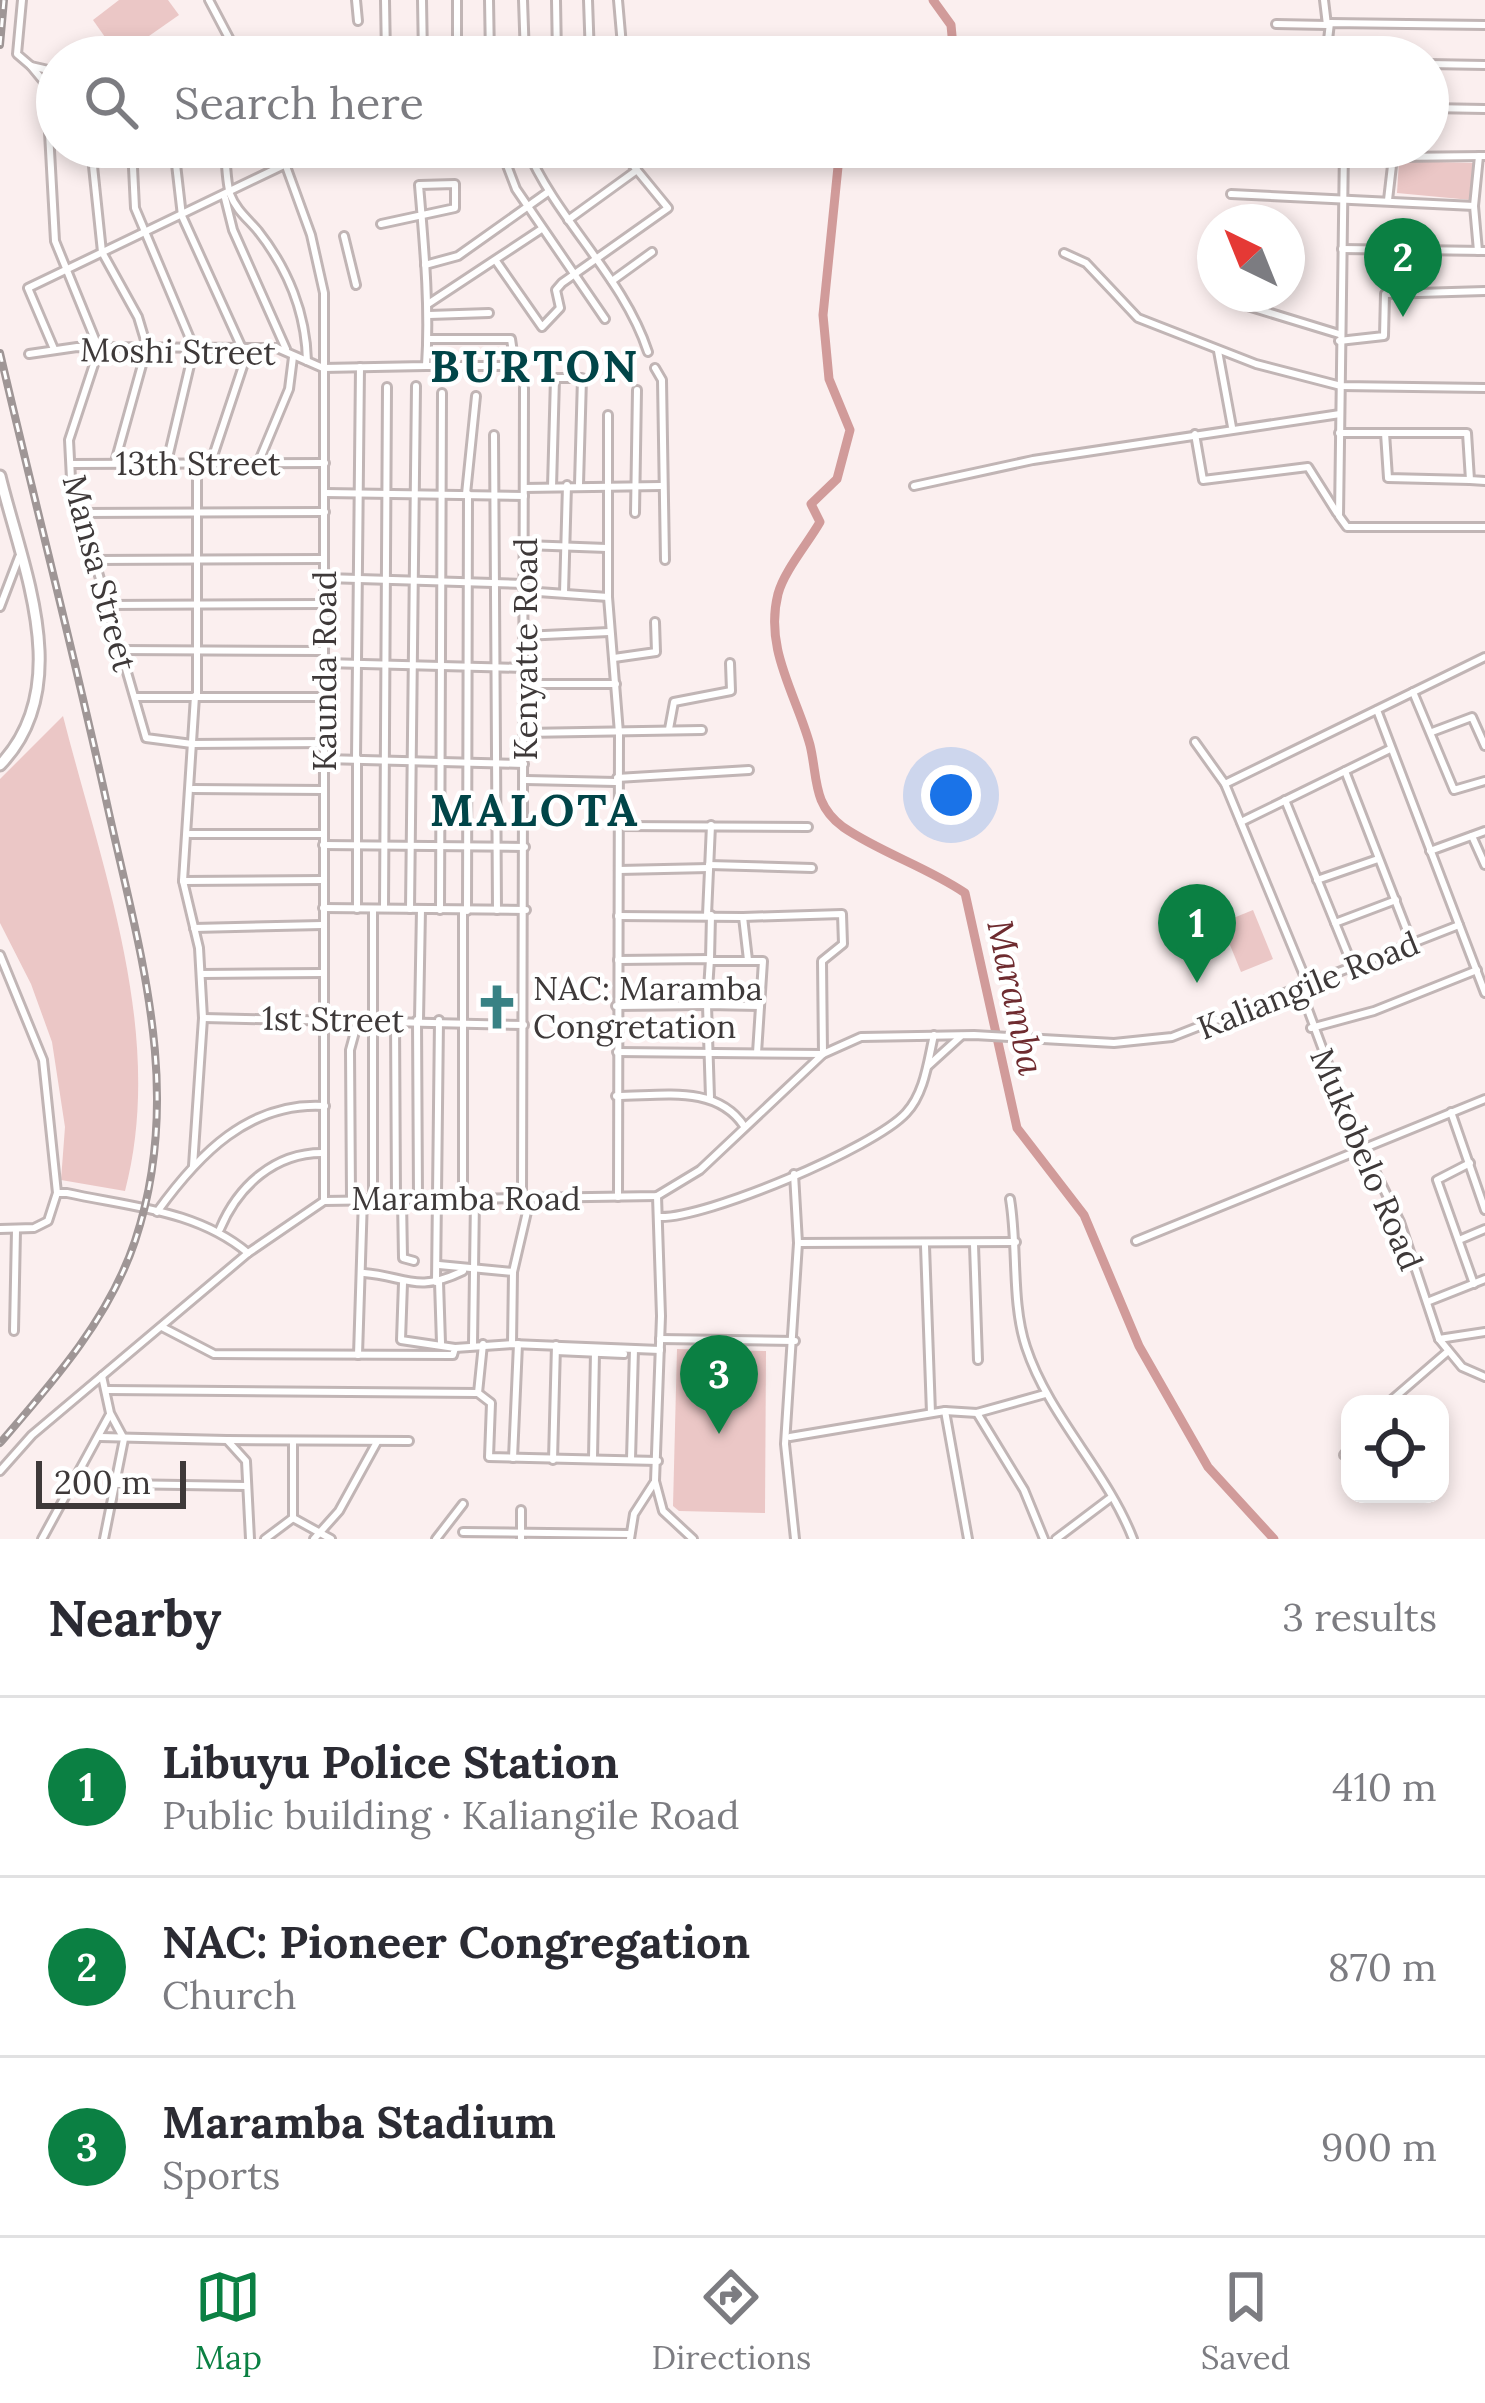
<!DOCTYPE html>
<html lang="en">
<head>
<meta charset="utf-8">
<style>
	:root { --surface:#fff; --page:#f2f2f3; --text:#2b2b33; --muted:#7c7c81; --line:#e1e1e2; --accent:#0b8043 }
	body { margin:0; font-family:Lora,serif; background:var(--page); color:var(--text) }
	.controls { position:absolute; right:36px; bottom:36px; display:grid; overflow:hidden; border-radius:24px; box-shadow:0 6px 18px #0003 }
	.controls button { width:108px; height:108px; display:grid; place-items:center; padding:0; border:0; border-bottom:3px solid var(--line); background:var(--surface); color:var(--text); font:60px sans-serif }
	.compass { position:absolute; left:1197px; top:204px; width:108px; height:108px; border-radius:50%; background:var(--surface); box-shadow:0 6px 18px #0003; rotate:317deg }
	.scale { position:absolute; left:36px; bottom:30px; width:150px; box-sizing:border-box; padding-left:12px; border:6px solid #3e3939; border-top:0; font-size:33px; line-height:42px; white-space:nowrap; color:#3e3939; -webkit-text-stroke:9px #fff; paint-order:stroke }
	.you { position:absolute; left:951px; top:795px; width:42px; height:42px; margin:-30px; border:9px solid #fff; border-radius:50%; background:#1a73e8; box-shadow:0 0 0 18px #1a73e833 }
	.badge { display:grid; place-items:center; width:78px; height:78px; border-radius:50%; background:var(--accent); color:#fff; font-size:39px; font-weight:700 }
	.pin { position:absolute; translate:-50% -99px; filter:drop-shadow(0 3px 6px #0008) }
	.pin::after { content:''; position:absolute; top:63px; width:42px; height:36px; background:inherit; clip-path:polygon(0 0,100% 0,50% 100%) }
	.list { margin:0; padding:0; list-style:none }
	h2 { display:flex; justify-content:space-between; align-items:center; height:156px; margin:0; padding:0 48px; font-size:51px }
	h2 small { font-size:39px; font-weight:400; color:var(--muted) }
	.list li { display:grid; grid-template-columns:78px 1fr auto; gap:36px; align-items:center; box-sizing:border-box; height:180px; padding:0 48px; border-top:3px solid var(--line) }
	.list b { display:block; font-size:45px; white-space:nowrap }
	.list p { margin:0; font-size:39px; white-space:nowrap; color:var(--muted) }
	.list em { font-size:39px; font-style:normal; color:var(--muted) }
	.icon { flex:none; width:66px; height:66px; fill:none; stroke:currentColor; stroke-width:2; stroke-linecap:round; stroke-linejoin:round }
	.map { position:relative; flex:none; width:1485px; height:1539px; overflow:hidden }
	.search { position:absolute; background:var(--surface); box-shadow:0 6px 18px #0003; left:36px; right:36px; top:36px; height:132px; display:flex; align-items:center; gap:30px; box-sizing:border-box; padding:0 42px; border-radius:66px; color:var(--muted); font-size:45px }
	.sheet { height:696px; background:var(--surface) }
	nav { display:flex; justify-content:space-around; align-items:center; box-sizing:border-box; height:168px; border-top:3px solid var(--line); background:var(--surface); font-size:33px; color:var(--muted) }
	nav a { display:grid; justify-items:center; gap:6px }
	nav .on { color:var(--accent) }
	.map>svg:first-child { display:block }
</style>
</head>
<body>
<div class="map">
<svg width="1485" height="1539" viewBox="0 0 1485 1539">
	<rect width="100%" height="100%" fill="#fbefef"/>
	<g fill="#ebc7c6">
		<polygon points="119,0 168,0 179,15 119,57 93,20"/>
		<polygon points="1399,161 1475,163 1471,200 1397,193"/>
		<path d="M 63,716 C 102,869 166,1034 125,1191 L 61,1180 L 65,1127 L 52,1042 L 31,984 L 0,923 L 0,779 Z"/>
		<polygon points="1253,910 1273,959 1241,972 1221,923"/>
		<polygon points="677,1349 766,1351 765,1513 679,1511 673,1506"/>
	</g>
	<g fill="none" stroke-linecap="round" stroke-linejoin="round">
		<g stroke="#d19b9a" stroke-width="9">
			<polyline points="933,0 951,25 954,57"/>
			<path d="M 840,147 L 823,315 L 829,379 L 850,430 L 837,479 L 811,504 L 820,522 C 808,543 784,571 778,594 C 764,649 796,694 810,745 C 818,778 812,804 843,827 C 881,853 927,867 965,893 L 1017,1128 L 1084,1215 L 1139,1346 L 1208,1467 L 1274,1539"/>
		</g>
		<g stroke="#c1b5b5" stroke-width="12">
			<g id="minor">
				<polyline points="22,0 17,54 31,66 57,72"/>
				<polyline points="209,0 239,57"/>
				<polyline points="356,0 358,21"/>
				<polyline points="385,0 386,57"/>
				<polyline points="422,0 423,57"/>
				<polyline points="457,0 457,57"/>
				<polyline points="489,0 490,57"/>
				<polyline points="523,0 525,57"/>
				<polyline points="556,0 557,57"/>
				<polyline points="588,0 590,57"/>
				<polyline points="618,0 623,57"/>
				<polyline points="1276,24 1327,25 1324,0"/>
				<polyline points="1326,57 1330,23 1485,25"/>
				<polyline points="1428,64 1485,65"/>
				<polyline points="31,66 45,83 47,96 55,241 99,349 69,440 71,479 146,738 192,744 325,743"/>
				<polyline points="1428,108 1485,109"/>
				<polyline points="91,147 102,252 138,317 147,347 115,462"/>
				<polyline points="132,147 135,208 194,348 167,462"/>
				<polyline points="174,147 182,216 246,357 211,462"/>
				<path d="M 225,147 C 226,162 226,180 230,194 C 236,210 248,219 258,231 C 288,269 306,314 307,361"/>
				<polyline points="279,147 311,235 324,293 324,1201"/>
				<polyline points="500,147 516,189 605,319"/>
				<path d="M 526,147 C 557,221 623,276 648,352"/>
				<polyline points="1273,147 1344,150"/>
				<polyline points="1344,147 1339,516 1347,527 1485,527"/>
				<polyline points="1231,194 1474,206 1478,251"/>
				<polyline points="225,198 233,230 286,349"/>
				<polyline points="1388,200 1393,157 1485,156"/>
				<polyline points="1474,206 1479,156"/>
				<polyline points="568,220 637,170"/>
				<polyline points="344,236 356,285"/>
				<polyline points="1342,249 1485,251"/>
				<polyline points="1064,253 1086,263 1138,318 1256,364 1341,386 1485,388"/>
				<polyline points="496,261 542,327 560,308 556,290 562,283 668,208 618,147"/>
				<polyline points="425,265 458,256 548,192"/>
				<polyline points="612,281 652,252"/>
				<polyline points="428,304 540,230"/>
				<polyline points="1241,304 1339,334"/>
				<polyline points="429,315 489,313"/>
				<polyline points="1339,341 1384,336 1385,294 1485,291"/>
				<polyline points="54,349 28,288 286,164"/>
				<polyline points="1218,351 1232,427"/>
				<path d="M 29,354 L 77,347 L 277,348 L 323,368 L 426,366 C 430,306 424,245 419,185 L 455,184 L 455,208 L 381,224"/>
				<polyline points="426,366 515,366 511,339 428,339"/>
				<polyline points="655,368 662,380 665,560"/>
				<polyline points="608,415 608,597 619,733 618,1197"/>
				<polyline points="1339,433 1467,433 1470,480 1485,481"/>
				<polyline points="1385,433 1388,478 1470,480"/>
				<polyline points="1195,434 1203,480 1308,467 1337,513"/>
				<polyline points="494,435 497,910"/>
				<polyline points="259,461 289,389 293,357"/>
				<polyline points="71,464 325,463"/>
				<polyline points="914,486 1033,460 1340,414"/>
				<polyline points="552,487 555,378 582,378 579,484"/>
				<polyline points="524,488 661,486"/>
				<polyline points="325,493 524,496"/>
				<polyline points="466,494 476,396"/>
				<polyline points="80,513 325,512"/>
				<polyline points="635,513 637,390"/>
				<polyline points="525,545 607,548"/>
				<polyline points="93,560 323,559"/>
				<polyline points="325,578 524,584"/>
				<polyline points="524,591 608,597"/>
				<polyline points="564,593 567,485"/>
				<polyline points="105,605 324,604"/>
				<polyline points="0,607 19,557"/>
				<polyline points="523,636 609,632"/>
				<polyline points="119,650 324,651"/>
				<polyline points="614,658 656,652 655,622"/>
				<polyline points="324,663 524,668"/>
				<polyline points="524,684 616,684"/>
				<polyline points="1413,692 1454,790 1485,781"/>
				<polyline points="197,696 197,462"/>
				<polyline points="135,697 323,697"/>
				<polyline points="1377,710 1485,993"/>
				<polyline points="669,729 674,702 731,691 730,663"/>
				<polyline points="1432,732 1472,717 1485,746"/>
				<polyline points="524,733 702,730"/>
				<polyline points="1195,742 1225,784 1308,985"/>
				<polyline points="357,758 357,909"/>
				<polyline points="324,759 524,764"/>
				<polyline points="356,759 360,367"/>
				<polyline points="1345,771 1411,941"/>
				<polyline points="617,778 749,770"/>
				<polyline points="526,780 616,782"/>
				<polyline points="1225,784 1485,657"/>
				<polyline points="193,789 323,790"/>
				<polyline points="1285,800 1353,967"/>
				<polyline points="1241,822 1390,749"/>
				<polyline points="618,826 808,827"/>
				<polyline points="190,834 323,834"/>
				<polyline points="1472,836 1485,865"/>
				<polyline points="323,845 525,847"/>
				<polyline points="1430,851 1485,831"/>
				<polyline points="709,865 812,868"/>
				<polyline points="619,870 709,868"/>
				<polyline points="1317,880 1378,859"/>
				<polyline points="183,881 322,880"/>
				<polyline points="323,908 526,910"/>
				<polyline points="384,908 387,387"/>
				<polyline points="410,909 416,386"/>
				<polyline points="440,910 442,393"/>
				<polyline points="463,911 463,1198"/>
				<polyline points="467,911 468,494"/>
				<polyline points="707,915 711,825"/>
				<polyline points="618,916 743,917 748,960"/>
				<polyline points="1335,923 1396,900"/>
				<polyline points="194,928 322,925"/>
				<polyline points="0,955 43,1060 57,1193"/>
				<polyline points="710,959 711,915"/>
				<polyline points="710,961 763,961 757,1053"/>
				<polyline points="201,974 323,973"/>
				<polyline points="1300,988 1346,1112 1400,1222 1439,1339 1462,1367 1485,1377"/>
				<polyline points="616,1006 707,1005 710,959 618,960"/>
				<polyline points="204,1018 524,1025"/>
				<polyline points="395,1019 396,1199"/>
				<polyline points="417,1020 418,1198"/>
				<polyline points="419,1020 421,909"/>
				<polyline points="1311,1028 1374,1011 1477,970"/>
				<polyline points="617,1052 823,1054 822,961 843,944 842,914 743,917"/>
				<polyline points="928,1066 961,1036"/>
				<path d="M 616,1096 C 662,1096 716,1084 744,1126"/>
				<polyline points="710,1097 707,1005 760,1006"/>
				<polyline points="1451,1112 1485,1210"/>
				<polyline points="1470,1163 1437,1180 1474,1284"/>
				<polyline points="193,1166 203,1018 199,948 183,881 195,696"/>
				<polyline points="794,1174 798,1243 785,1444 795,1539"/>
				<polyline points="657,1196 661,1316 655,1481 663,1511 693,1539"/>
				<polyline points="351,1198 350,1050 356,1028"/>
				<polyline points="373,1198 373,909"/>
				<polyline points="522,1198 524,388"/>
				<polyline points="402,1199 403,1258 414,1261"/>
				<path d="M 1010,1199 C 1018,1246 1011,1302 1026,1347 C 1049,1417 1107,1471 1133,1539"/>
				<path d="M 157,1212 C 198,1155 249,1101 325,1106"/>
				<path d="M 659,1217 C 705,1219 874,1148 906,1113 C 925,1093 928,1060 934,1035"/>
				<path d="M 0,1229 L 34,1228 L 48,1221 L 57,1193 L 67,1193 C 131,1207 197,1210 248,1253"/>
				<path d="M 220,1229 C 238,1186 275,1152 324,1153"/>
				<polyline points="1459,1240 1485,1229"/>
				<polyline points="1136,1241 1485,1099"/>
				<polyline points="798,1243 1016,1242"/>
				<polyline points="974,1245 978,1360"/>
				<polyline points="925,1246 931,1413"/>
				<polyline points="439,1265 513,1272"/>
				<path d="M 364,1273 C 405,1276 416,1294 463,1271"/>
				<polyline points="436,1282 439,1020"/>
				<polyline points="439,1282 441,1343"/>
				<polyline points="1427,1302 1485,1279"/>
				<polyline points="162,1327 214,1354 453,1355 455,1348 401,1340 403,1283"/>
				<polyline points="14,1331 16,1230"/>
				<polyline points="660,1339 795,1341"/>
				<polyline points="1439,1339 1485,1332"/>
				<polyline points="512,1344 513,1272 530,1199"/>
				<polyline points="473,1345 475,1198"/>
				<polyline points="455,1348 512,1344 660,1350"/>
				<polyline points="556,1351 624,1354"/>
				<polyline points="358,1355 363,1198"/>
				<polyline points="102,1376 110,1413 124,1439 104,1539"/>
				<polyline points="107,1390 478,1393 491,1403 489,1457 658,1461"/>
				<polyline points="478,1393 483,1344"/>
				<polyline points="1387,1404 1446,1353"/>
				<polyline points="945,1411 977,1413 1045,1394"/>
				<polyline points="977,1413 1024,1490 1044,1539"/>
				<polyline points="100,1437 227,1440 246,1461 250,1539"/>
				<polyline points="790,1437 945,1411 968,1539"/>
				<polyline points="227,1440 409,1441"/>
				<polyline points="293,1442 293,1518 331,1539"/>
				<polyline points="1344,1455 1350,1448"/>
				<polyline points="513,1458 518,1344"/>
				<polyline points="593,1458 595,1352"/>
				<polyline points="631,1459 634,1349"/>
				<polyline points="553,1460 556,1345"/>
				<polyline points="0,1471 32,1435 248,1253 324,1201 657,1196 700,1170 823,1054 861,1037 974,1035 1114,1043 1172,1037 1459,925"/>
				<polyline points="118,1484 246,1486"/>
				<polyline points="463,1532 630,1534"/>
				<polyline points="42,1539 109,1416"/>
				<polyline points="265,1539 293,1518"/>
				<polyline points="314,1539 339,1511 377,1442"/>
				<polyline points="436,1539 463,1504"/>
				<polyline points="521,1539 521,1510"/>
				<polyline points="630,1539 634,1514 654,1483"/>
				<polyline points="1056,1539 1109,1499"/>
			</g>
		</g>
		<g stroke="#c1b5b5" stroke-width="15">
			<path id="tertiary" d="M 0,476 C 22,567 76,686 0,765"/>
		</g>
		<use href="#minor" stroke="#fff" stroke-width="6"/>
		<use href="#tertiary" stroke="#fff" stroke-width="9"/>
		<g stroke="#9f9696" stroke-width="8">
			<g id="rail">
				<polyline points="0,45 4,0"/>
				<path d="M 0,353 C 35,504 74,653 107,804 C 139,950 185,1092 135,1241 C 109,1319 53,1382 0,1443"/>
			</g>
		</g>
		<use href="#rail" stroke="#fff" stroke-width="3" stroke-dasharray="9" stroke-linecap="butt"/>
	</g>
	<defs>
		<g id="church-bare" transform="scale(3.6)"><path d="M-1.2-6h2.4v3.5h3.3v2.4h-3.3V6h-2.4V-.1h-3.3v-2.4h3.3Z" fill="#388184" stroke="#fff" stroke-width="2.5" paint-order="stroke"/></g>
	</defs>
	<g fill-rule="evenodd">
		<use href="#church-bare" x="497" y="1007"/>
	</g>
	<g text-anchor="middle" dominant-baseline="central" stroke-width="9" stroke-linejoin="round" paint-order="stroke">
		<g font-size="33" fill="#3e3939" stroke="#fff">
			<text transform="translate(178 351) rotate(1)">Moshi Street</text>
			<text x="198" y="463">13th Street</text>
			<text transform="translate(100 573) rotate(75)">Mansa Street</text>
			<text transform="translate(525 649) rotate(-90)">Kenyatte Road</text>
			<text transform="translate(324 671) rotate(-90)">Kaunda Road</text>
			<text transform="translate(1308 985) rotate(-22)">Kaliangile Road</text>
			<text transform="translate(333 1019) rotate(1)">1st Street</text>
			<text transform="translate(1367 1159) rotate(67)">Mukobelo Road</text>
			<text x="466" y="1198">Maramba Road</text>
		</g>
		<g font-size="33" fill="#3e3939" stroke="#fff" text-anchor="start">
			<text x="533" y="988">NAC: Maramba<tspan x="533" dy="38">Congretation</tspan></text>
		</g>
		<g font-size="36" font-style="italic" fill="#6e2b2f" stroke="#fff">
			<text transform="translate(1016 997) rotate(78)">Maramba</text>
		</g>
		<g font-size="45" font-weight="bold" letter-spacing="3" fill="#014548" stroke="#fff">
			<text x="535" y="365">BURTON</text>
			<text x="535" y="809">MALOTA</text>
		</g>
	</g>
</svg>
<div class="controls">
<button><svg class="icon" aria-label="locate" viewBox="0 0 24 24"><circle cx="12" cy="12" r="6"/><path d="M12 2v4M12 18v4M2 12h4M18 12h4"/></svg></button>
</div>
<svg class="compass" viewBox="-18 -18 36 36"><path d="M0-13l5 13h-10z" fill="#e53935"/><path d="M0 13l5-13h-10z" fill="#7c7c81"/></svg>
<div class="scale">200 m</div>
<div class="you"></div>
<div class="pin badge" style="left:1197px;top:983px">1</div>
<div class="pin badge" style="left:1403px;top:317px">2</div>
<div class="pin badge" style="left:719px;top:1434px">3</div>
<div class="search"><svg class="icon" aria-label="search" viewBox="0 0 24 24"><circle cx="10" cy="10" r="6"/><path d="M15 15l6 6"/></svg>Search here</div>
</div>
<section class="sheet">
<h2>Nearby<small>3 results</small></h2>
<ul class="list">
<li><span class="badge">1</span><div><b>Libuyu Police Station</b><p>Public building · Kaliangile Road</p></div><em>410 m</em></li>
<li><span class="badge">2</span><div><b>NAC: Pioneer Congregation</b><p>Church</p></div><em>870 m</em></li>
<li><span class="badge">3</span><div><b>Maramba Stadium</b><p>Sports</p></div><em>900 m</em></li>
</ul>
</section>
<nav>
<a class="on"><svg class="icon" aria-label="map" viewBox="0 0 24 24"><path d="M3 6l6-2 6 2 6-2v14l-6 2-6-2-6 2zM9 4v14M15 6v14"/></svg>Map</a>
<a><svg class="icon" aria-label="directions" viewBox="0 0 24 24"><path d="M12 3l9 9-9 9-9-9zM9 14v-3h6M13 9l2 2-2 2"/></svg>Directions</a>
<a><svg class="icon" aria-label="saved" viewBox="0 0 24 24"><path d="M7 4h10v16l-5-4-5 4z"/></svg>Saved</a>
</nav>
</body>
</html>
